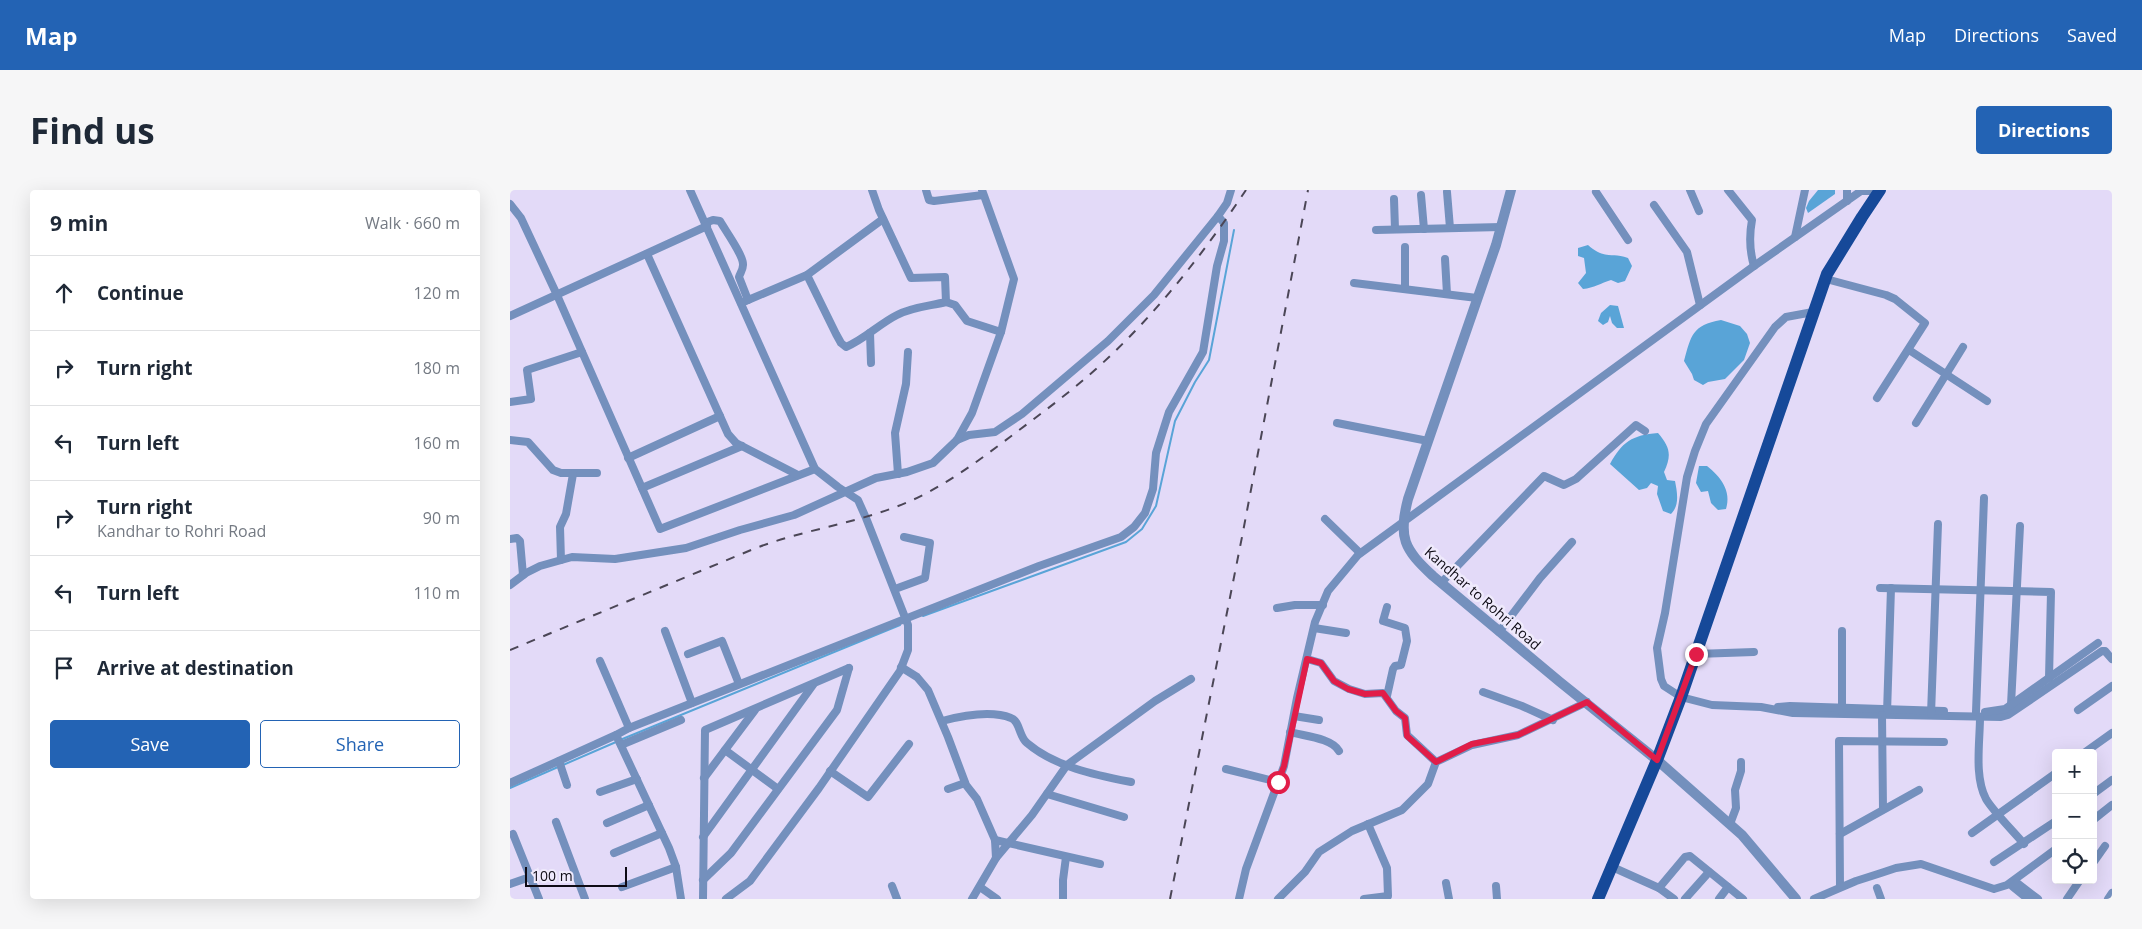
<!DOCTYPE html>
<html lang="en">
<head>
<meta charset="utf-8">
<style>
	:root { --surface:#fff; --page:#f6f6f7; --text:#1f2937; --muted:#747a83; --line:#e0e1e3; --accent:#2363b4 }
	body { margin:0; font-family:"Open Sans",sans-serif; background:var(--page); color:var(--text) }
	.controls { position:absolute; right:15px; bottom:15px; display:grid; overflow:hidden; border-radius:5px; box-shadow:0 5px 20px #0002 }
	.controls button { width:45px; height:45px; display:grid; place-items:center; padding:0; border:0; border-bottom:1px solid var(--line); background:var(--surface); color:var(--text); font:25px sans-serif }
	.scale { position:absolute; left:15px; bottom:12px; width:102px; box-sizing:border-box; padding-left:5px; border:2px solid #0e0b15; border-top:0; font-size:14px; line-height:18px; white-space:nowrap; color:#0e0b15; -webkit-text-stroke:4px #efeafc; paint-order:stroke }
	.stop { position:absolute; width:15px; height:15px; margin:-11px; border:4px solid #e11d48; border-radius:50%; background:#fff }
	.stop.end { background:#e11d48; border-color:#fff; box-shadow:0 1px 5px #0008 }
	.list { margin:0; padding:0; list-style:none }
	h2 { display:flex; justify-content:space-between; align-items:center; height:65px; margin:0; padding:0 20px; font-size:21px }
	h2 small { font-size:16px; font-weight:400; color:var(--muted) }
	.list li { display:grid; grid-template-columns:32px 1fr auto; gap:15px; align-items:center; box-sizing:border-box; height:75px; padding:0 20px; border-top:1px solid var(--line) }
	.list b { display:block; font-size:19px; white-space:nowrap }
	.list p { margin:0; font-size:16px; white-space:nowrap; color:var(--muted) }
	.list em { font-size:16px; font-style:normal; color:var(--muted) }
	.actions { display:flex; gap:10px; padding:15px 20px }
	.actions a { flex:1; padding:11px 0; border:1px solid var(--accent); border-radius:5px; text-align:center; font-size:18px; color:var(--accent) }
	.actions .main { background:var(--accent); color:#fff }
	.icon { flex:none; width:28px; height:28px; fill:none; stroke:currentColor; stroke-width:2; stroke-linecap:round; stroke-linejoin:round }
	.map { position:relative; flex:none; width:1602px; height:709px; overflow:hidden; border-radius:5px }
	header { display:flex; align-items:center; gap:30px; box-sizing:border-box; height:70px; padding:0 25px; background:var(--accent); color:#fff }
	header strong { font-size:24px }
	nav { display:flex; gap:28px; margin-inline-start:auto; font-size:18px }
	.intro { display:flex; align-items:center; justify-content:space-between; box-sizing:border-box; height:120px; padding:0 30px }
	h1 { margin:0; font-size:35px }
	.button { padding:12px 22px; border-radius:5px; background:var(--accent); color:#fff; font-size:18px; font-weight:700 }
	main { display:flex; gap:30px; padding:0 30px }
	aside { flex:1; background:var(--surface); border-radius:5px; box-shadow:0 5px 20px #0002 }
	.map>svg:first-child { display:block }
</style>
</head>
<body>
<header>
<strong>Map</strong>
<nav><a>Map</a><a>Directions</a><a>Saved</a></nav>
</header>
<div class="intro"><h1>Find us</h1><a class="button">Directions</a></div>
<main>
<aside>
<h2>9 min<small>Walk · 660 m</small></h2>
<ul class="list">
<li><svg class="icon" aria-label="ahead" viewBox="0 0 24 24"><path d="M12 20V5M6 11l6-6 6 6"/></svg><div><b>Continue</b></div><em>120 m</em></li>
<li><svg class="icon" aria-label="right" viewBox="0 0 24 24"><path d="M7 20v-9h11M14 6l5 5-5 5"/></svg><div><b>Turn right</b></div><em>180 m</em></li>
<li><svg class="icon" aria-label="left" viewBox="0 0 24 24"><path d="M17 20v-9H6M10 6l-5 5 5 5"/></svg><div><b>Turn left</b></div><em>160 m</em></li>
<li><svg class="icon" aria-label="right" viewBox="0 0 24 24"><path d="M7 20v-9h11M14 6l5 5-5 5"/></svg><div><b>Turn right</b><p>Kandhar to Rohri Road</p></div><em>90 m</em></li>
<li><svg class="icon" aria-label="left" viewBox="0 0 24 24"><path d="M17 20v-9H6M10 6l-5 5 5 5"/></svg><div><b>Turn left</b></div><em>110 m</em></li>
<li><svg class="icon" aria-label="arrive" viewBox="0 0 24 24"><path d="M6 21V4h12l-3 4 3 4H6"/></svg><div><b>Arrive at destination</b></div></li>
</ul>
<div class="actions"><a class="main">Save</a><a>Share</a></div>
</aside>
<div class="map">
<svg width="1602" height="709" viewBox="0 0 1602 709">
	<rect width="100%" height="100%" fill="#e3daf8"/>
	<g fill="#59a4d7">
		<polygon points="1308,0 1325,0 1325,4 1298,23 1296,18 1299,11"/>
		<path d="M 1078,55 C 1095,70 1101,62 1118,68 L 1122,76 L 1115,91 L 1108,93 L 1101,90 C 1091,93 1084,98 1073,99 L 1068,93 L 1076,83 L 1074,68 L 1068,66 L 1068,58 Z"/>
		<polygon points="1100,115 1108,116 1114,138 1107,138 1102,133 1100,126 1098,132 1093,135 1088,131 1091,123"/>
		<path d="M 1211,130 L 1230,136 L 1237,144 L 1240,153 L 1234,170 L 1215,189 L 1198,192 L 1193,195 L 1184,190 L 1182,184 L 1174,171 C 1181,146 1182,135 1211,130 Z"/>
		<path d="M 1148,243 C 1160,257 1162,265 1154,282 L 1157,290 L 1165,291 C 1167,302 1170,315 1161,324 L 1153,321 L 1147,304 L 1148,296 L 1141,293 L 1137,298 L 1129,300 L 1100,274 C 1112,252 1122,245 1148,243 Z"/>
		<path d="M 1189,276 L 1197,276 C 1210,286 1222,301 1216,319 L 1208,320 L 1201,313 L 1198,301 L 1191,302 L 1186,293 Z"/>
	</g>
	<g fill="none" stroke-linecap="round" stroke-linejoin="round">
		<g stroke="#59a4d7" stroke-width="2">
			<polyline points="413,426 616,352 632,339 646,316 665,231 685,192 699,170 724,40"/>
			<polyline points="110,550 390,435"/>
			<polyline points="53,575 106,552"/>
			<polyline points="0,598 48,577"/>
		</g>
		<g stroke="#7490bd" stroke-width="8">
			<polyline points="180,0 305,279 328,297 348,310 356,328 398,435 398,460 390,481 309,598 240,691 216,709"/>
			<polyline points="362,0 369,20 401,88 435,87 436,112 445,115 457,131 491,142"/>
			<polyline points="416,0 419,10 424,11 473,5"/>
			<polyline points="1180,0 1189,21"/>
			<path d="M 1218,0 L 1242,30 C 1239,46 1239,59 1244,76"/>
			<polyline points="937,2 940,38"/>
			<polyline points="1086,2 1118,50"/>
			<polyline points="911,5 914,39"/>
			<polyline points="884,9 885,39"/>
			<polyline points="1337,11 1337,0"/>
			<polyline points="0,14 11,28 47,105 150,339 305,279"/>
			<polyline points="1144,15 1177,62 1190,115"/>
			<path d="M 195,33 L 203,30 L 210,31 C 215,40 234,66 233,75 C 233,80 230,83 229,87 L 238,110"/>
			<polyline points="866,40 991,37"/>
			<polyline points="1285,47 1295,0"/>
			<polyline points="895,57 895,99"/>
			<polyline points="137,64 218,244 226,253 288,285"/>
			<polyline points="935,69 937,104"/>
			<path d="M 297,85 L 326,144 L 331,153 L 336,157 C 355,149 369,134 387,125 C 402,117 420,116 436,112"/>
			<polyline points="1316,89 1376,105 1385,109 1415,133 1367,208"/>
			<polyline points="844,93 967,108"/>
			<polyline points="231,113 297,85 373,29"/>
			<polyline points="1303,122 1276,127 1265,137 1196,234 1185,261 1177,287 1155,423 1147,458 1151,489 1154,496 1171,507 1202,515 1251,517 1283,523 1491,527 1498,525 1592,461 1595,461 1602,469"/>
			<polyline points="0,126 197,36"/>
			<polyline points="360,143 361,173"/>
			<polyline points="1399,160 1477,211"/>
			<polyline points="0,212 21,209 17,180 72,162"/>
			<polyline points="827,233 918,251"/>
			<polyline points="1406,233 1453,157"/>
			<polyline points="0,250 18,252 43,280 51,283 87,283"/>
			<polyline points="447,250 459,245 485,242 512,224 598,151 644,105 708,26"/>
			<polyline points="118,268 210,226"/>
			<polyline points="388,284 385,243 396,194 398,162"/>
			<polyline points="132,298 232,256"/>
			<polyline points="815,329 850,363"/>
			<polyline points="0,349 7,348 10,351 13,385"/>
			<polyline points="51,370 50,337 56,324 63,284"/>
			<polyline points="931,393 1034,286 1054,295 1066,289 1126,235 1135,241"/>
			<polyline points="0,395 16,383 30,376 62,367 105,369 176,358 230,340 284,325 366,288 397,282 423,273 447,250 462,223 491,142 504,89 472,0"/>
			<polyline points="1370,398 1541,402 1539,488"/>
			<polyline points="385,399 415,388 420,353 394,347"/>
			<polyline points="877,417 873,431 895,438 897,451 891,475 885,476 883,479 877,506"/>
			<polyline points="767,418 785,415 813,415"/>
			<polyline points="804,438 836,443"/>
			<polyline points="155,441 182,513"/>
			<polyline points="989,442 1030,388 1062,352"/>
			<polyline points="178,464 212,451 229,494"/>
			<polyline points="1186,464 1244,462"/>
			<polyline points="797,469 811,473 824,491 839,499 855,504 873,503 886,521 895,528 897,545 926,572"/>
			<polyline points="90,471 119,538"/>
			<polyline points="391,477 407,487 418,500 438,547 456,595 467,609 485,650 486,668 462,709"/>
			<polyline points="973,502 1012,516 1043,530"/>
			<polyline points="1501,515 1510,336"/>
			<polyline points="1268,517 1280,516 1434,521"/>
			<polyline points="1568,520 1602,496"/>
			<polyline points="1332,522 1332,441"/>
			<polyline points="1466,522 1474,308"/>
			<polyline points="1475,522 1495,519 1588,453"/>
			<polyline points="1377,523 1381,398"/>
			<polyline points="1421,524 1428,334"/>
			<polyline points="1372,525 1373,619"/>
			<polyline points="784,526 809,530"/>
			<path d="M 1470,527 C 1470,552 1464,586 1476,609 C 1483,621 1504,642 1514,654"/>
			<path d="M 432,531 C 451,526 481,520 501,528 C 510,531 509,547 517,553 C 545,577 586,585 621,592"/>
			<path d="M 780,542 C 794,546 822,548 829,561"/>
			<polyline points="106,545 159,658 166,677 171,709"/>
			<polyline points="111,555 171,530"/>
			<polyline points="215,560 268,599"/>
			<polyline points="1574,563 1602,543"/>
			<polyline points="49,571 57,595"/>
			<polyline points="716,579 768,592"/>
			<polyline points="320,581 358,607 399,554"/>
			<polyline points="194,588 245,520"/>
			<polyline points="0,593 106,545 119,538 529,376 611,347 624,337 635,323 643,299 646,263 659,222 693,162 707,76 714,51 714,33 708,26 717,13 721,0"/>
			<polyline points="438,599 455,593"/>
			<polyline points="90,602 127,589"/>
			<polyline points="537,604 614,627"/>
			<polyline points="1583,604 1602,590"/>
			<polyline points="1583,630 1602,615"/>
			<polyline points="46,632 75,709"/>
			<polyline points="97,633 139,615"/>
			<polyline points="1220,634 1226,618 1225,600 1231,581 1231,572"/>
			<polyline points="1462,643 1546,583"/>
			<polyline points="3,644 29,709"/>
			<polyline points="1330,644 1409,600"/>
			<polyline points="193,647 303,495"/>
			<polyline points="485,650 590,674"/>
			<polyline points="104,663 152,643"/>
			<polyline points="486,668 522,625 557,575 645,511 681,489"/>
			<polyline points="1484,672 1546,631"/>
			<polyline points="1583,673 1595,656"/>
			<polyline points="1100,676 1149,698 1164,709"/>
			<polyline points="193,690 221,663 327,520 339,478"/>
			<polyline points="936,693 939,709"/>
			<polyline points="0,694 20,687"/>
			<polyline points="382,696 387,709"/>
			<polyline points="986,696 987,709"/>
			<polyline points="112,697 166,677"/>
			<polyline points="470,697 487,709"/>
			<polyline points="1330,697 1329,551 1434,552"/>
			<polyline points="1149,698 1175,667 1180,666 1233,709"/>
			<polyline points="1367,698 1371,709"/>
			<polyline points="193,709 195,540 339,478"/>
			<polyline points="553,709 553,690 556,667"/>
			<polyline points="729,709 736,679 774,576 787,508 805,432 818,401 848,365 1244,76 1351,1 1370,1"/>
			<polyline points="768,709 795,682 809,662 842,641 892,620 918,594 926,572 962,555 1008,545 1077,512"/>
			<polyline points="854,709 878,706 877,678 858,634"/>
			<polyline points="1175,709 1199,682"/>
			<polyline points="1209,709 1218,697"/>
			<polyline points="1304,709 1346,691 1371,683 1386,678 1411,674 1484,699 1497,695 1546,659"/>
			<polyline points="1518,709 1503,697 1507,693 1528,709"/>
			<polyline points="1557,709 1570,690"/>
			<polyline points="1598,709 1602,703"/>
		</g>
		<path stroke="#7490bd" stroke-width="10" d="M 1001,0 L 986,55 L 898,309 C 888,348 894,359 923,386 L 1050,492 L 1147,570 L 1232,645 L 1286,709"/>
		<polyline stroke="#164999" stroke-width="12" points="1088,709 1147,570 1171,507 1317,84 1352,27 1370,0"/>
		<g stroke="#4b4656" stroke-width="2" stroke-dasharray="9 9" stroke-linecap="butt">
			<path d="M 0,460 L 246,358 C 296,339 349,333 398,312 C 435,296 468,271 500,247 C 529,225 558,204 586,179 C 644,127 693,64 736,0"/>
			<polyline points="660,709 732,347 798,0"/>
		</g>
	</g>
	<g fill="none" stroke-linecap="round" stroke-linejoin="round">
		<polyline stroke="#e11d48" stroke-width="6" points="768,592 774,576 797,469 811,473 824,491 838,499 855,504 873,503 886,521 895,528 897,546 926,572 962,554 1008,545 1077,512 1147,570 1186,464"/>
	</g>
	<g text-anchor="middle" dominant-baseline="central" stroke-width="5" stroke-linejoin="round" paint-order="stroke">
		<g font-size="14" fill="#0e0b15" stroke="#efeafc">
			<text transform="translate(973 408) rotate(41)">Kandhar to Rohri Road</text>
		</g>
	</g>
</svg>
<div class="controls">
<button>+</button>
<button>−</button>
<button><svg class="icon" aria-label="locate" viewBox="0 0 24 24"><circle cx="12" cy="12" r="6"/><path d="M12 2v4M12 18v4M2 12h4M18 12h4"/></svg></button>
</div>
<div class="scale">100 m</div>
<div class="stop" style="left:768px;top:592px"></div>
<div class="stop end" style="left:1186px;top:464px"></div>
</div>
</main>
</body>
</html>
